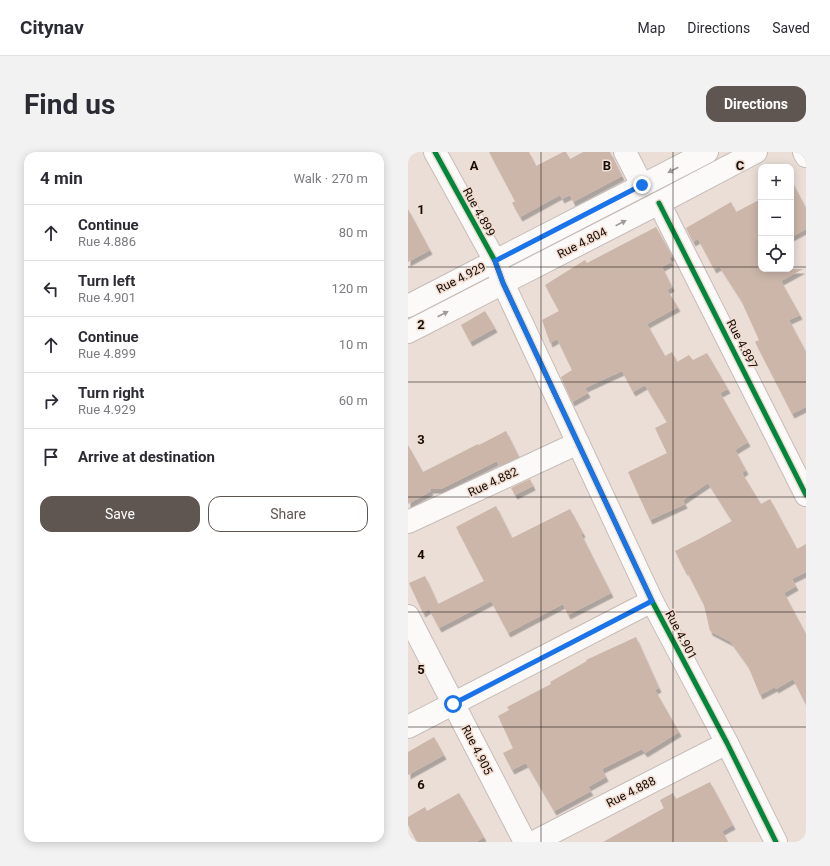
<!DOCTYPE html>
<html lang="en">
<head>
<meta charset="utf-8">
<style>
	:root { --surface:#fff; --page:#f2f2f3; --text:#2b2b33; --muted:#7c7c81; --line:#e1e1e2; --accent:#5f5651 }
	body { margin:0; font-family:Roboto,sans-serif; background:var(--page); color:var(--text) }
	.controls { position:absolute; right:12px; top:12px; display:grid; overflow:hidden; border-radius:8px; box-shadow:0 2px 10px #0003 }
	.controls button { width:36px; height:36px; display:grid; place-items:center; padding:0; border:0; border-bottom:1px solid var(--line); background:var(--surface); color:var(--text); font:20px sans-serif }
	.stop { position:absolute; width:12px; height:12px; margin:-9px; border:3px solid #1a73e8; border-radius:50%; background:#fff }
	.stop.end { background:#1a73e8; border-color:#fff; box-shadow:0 1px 4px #0008 }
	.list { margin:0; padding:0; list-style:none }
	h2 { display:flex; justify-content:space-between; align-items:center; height:52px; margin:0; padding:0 16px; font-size:17px }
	h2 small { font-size:13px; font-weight:400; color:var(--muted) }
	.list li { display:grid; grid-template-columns:26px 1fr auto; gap:12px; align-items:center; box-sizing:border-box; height:56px; padding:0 16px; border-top:1px solid var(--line) }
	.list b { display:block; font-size:15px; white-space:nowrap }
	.list p { margin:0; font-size:13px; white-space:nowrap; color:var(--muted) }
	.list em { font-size:13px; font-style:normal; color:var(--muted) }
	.actions { display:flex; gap:8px; padding:12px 16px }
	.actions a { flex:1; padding:9px 0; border:1px solid var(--accent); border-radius:12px; text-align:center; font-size:14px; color:var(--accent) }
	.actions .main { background:var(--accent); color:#fff }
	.icon { flex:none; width:22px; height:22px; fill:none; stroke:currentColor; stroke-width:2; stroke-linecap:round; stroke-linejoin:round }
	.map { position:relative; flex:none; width:398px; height:690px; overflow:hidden; border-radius:12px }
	header { display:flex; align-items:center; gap:24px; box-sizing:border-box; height:56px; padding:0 20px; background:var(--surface); border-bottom:1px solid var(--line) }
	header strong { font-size:19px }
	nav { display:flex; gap:22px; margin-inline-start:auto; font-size:14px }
	.intro { display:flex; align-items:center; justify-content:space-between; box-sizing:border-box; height:96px; padding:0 24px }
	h1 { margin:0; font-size:28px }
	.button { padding:10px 18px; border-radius:12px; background:var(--accent); color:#fff; font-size:14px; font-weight:700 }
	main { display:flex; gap:24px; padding:0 24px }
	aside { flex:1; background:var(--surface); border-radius:12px; box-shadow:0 2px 10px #0003 }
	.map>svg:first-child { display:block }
</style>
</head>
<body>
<header>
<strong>Citynav</strong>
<nav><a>Map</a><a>Directions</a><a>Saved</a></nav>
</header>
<div class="intro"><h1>Find us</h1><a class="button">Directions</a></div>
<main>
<aside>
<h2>4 min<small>Walk · 270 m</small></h2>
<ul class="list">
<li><svg class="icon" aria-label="ahead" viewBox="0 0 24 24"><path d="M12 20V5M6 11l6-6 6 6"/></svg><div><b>Continue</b><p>Rue 4.886</p></div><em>80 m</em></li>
<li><svg class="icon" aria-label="left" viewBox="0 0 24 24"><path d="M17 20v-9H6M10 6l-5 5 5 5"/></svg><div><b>Turn left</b><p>Rue 4.901</p></div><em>120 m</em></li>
<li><svg class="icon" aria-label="ahead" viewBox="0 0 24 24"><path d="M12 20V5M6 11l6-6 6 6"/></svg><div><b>Continue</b><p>Rue 4.899</p></div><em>10 m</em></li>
<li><svg class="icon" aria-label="right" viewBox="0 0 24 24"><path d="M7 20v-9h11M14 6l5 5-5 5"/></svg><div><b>Turn right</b><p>Rue 4.929</p></div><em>60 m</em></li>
<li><svg class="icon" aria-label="arrive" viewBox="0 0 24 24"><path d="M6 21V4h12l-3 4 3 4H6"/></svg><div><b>Arrive at destination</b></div></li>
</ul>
<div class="actions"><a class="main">Save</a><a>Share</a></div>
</aside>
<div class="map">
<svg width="398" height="690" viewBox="0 0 398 690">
	<defs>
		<filter id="shadow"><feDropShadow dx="2.5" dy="4.5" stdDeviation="0" flood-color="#0004"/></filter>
	</defs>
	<rect width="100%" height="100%" fill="#eaded7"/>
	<g fill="#ccb6aa" filter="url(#shadow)">
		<polygon points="81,0 121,0 128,14 155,0 158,0 162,7 175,0 202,0 214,24 165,50 162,43 154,47 152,43 112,65 104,51 107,49"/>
		<polygon points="383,28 398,56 398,77 383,85"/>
		<polygon points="353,47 353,117 395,117 373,129 392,163 381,168 398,200 398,255 384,262 347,190 351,188 333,148 311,114 306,117 290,87 285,90 278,76 323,50 328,60"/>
		<polygon points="0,57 22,98 0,110"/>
		<polygon points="248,75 264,104 261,106 263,110 254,115 264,135 259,138 270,155 239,172 257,204 264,200 269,210 281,203 285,208 299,201 320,237 312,241 340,290 327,298 338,318 334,321 353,352 362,347 389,397 398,392 398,420 384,427 388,434 376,441 398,482 398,553 385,527 368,537 367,535 352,543 340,514 323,490 302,479 296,453 278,418 277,419 267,399 291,387 324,369 300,331 275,348 277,352 242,368 220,320 259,301 247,276 259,270 237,233 225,240 214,219 177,236 180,241 164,250 153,225 164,218 149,187 142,191 134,168 151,159 137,133 177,108 179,111"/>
		<polygon points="77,159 87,176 62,190 53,173"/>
		<polygon points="98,279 111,305 91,314 89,309 33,337 22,337 23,339 0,352 0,293 15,320 70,292 71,293"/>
		<polygon points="122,327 125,334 107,343 103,336"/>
		<polygon points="88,354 104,386 162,357 175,381 173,382 203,441 160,463 155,452 100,481 83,449 31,476 21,457 15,461 1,431 17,424 30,452 76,429 48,375"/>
		<polygon points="228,485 241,514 251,536 247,538 271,580 237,601 234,597 194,617 198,625 180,635 183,639 146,659 118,611 104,618 95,601 105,596 90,564 101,558 99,555 143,532 142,530 179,509 178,508"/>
		<polygon points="26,585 36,603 0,623 0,600"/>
		<polygon points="302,630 325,673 314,679 320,690 195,690 256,656 252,648 265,641 268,647"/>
		<polygon points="51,641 76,685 68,690 9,690 0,673 0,665 17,655 19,659"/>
	</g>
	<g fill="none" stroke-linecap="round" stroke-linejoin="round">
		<g stroke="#c6bcb7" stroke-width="24">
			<g id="minor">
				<polyline points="27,0 87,109 95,131 244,449 319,591 368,690"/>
				<polyline points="217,0 234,33"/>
				<polyline points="396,0 398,4"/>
				<polyline points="251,51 398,343"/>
				<polyline points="0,370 170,291"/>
				<polyline points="0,464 117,690"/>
				<polyline points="0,575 244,449"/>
				<polyline points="126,690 319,591"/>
			</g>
		</g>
		<g stroke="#c6bcb7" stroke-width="24">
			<g id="major">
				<polyline points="0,154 299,0"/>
				<polyline points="0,180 251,51 348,0"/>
			</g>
		</g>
		<use href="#minor" stroke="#fcfaf9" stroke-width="22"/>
		<use href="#major" stroke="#fcfaf9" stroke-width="22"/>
		<g stroke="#f2dccf" stroke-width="8">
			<g id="cycleway">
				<polyline points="27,0 87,109 95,131 244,449 319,591 368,690"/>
				<polyline points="251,51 398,343"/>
			</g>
		</g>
		<use href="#cycleway" stroke="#00873e" stroke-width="5"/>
	</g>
	<defs><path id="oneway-solid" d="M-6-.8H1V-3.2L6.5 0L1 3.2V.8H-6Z"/></defs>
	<g fill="#9f9b99">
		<use href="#oneway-solid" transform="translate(265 18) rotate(153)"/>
		<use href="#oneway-solid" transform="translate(213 71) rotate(-27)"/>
		<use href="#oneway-solid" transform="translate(35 162) rotate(-27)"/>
	</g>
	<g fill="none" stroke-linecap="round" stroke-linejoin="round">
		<polyline stroke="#1a73e8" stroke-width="5" points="45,552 244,449 95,131 87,109 234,33"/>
	</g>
	<path fill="none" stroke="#140d09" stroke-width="1" stroke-opacity="0.55" d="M 133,0 L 133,690M 265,0 L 265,690M 0,115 L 353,115M 383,115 L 398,115M 0,230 L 398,230M 0,345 L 398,345M 0,460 L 398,460M 0,575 L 398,575"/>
	<g text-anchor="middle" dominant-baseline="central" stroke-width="3" stroke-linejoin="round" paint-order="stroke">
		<g font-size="12" fill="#140d09" stroke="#f2dccf">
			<text transform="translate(71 60) rotate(61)">Rue 4.899</text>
			<text transform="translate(174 91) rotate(-27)">Rue 4.804</text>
			<text transform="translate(53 126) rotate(-27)">Rue 4.929</text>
			<text transform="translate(334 192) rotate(63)">Rue 4.897</text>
			<text transform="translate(85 330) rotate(-25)">Rue 4.882</text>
			<text transform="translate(273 483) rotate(62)">Rue 4.901</text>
			<text transform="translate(69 598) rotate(63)">Rue 4.905</text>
			<text transform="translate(223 640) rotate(-27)">Rue 4.888</text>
		</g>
	</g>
	<g font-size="13" text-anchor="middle" font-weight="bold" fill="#140d09" stroke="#f2dccf" stroke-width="3" stroke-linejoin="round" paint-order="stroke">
		<text x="66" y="18">A</text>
		<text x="199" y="18">B</text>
		<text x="332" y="18">C</text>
		<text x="13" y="62">1</text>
		<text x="13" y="177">2</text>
		<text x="13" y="292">3</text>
		<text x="13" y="407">4</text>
		<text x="13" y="522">5</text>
		<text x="13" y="637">6</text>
	</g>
</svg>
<div class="controls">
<button>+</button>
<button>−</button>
<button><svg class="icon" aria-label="locate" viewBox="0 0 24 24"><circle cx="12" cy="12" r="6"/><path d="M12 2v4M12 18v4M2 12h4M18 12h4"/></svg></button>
</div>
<div class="stop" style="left:45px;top:552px"></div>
<div class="stop end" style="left:234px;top:33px"></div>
</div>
</main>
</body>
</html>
